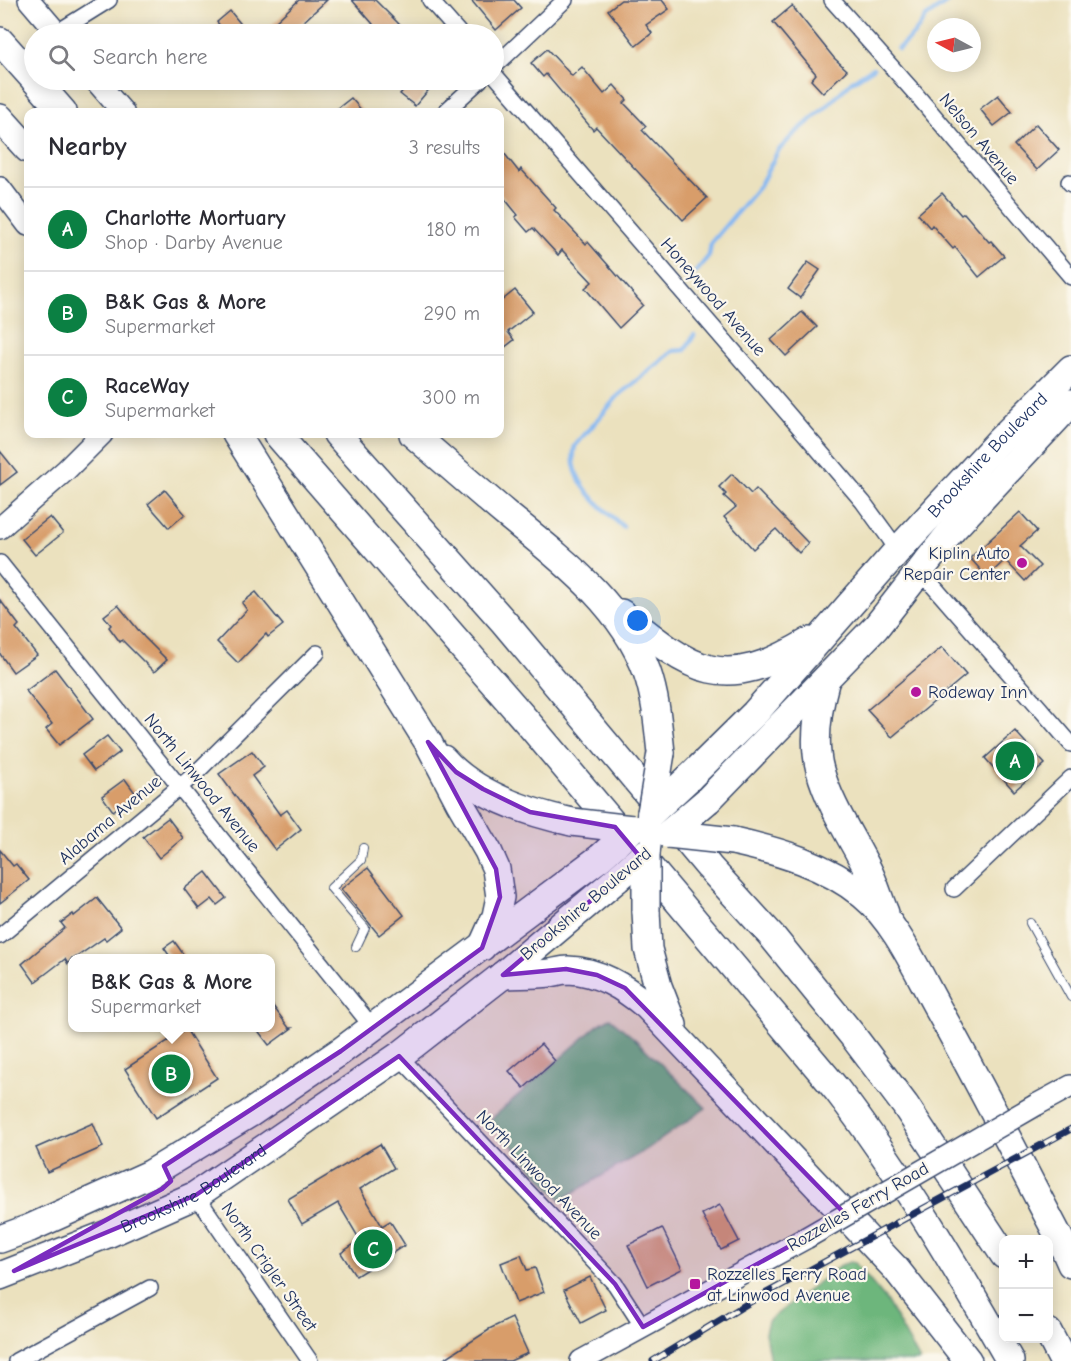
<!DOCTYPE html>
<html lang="en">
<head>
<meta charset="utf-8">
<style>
	:root { --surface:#fff; --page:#f7f7f7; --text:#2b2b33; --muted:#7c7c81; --line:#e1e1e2; --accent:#0b8043 }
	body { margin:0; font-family:"Comic Neue",sans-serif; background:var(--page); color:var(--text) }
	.controls { position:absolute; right:18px; bottom:18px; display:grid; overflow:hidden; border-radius:12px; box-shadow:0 3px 15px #0003 }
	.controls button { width:54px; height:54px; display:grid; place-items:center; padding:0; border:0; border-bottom:2px solid var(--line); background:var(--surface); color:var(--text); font:30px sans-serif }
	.compass { position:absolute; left:927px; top:18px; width:54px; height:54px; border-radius:50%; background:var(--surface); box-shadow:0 3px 15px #0003; rotate:277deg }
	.you { position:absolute; left:638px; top:621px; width:21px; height:21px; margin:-15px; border:4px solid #fff; border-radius:50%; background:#1a73e8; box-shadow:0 0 0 9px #1a73e833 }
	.badge { display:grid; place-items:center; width:39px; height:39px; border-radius:50%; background:var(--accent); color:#fff; font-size:20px; font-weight:700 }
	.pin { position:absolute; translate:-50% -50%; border:3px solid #fff; box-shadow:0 2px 6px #0006 }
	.popup { position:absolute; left:68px; top:954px; width:207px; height:78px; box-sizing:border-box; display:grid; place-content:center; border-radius:12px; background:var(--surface); filter:drop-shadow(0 2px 4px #0005); font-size:20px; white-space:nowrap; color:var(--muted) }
	.popup b { font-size:22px; color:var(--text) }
	.popup::after { content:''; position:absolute; left:50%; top:100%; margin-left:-12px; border:12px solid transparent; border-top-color:var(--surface) }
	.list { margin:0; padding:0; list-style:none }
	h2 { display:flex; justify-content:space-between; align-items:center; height:78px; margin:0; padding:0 24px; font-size:26px }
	h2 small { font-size:20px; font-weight:400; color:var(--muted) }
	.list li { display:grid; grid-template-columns:39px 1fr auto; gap:18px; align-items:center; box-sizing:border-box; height:84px; padding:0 24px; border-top:2px solid var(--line) }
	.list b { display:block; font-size:22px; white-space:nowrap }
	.list p { margin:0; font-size:20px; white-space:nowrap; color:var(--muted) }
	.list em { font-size:20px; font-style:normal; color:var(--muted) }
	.icon { flex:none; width:33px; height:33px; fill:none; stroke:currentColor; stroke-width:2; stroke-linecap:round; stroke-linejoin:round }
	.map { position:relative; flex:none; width:1071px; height:1361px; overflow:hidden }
	.search { position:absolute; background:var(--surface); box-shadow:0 3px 15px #0003; left:24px; top:24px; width:480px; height:66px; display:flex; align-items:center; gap:15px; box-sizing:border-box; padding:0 21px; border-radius:33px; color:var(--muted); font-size:22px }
	.panel { position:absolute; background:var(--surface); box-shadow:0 3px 15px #0003; left:24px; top:108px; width:480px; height:330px; border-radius:12px }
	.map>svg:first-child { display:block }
</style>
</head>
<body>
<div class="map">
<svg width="1071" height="1361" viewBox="0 0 1071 1361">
	<rect width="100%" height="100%" fill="#fbf7ec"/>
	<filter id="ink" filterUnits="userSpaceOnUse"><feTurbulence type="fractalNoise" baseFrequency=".0167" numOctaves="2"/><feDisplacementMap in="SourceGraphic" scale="12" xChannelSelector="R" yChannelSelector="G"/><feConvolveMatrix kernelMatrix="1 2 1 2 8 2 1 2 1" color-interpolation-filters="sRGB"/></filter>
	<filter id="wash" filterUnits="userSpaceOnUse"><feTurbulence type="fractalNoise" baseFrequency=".008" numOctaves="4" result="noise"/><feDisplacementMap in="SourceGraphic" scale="24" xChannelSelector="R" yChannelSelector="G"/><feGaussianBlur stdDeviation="1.35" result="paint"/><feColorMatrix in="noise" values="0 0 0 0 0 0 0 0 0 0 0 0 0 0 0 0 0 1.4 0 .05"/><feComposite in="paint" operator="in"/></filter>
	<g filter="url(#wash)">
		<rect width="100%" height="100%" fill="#ebe1be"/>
		<g fill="#6db67c" stroke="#44726d" stroke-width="1.5">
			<polygon points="610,1018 636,1040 706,1108 647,1149 561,1200 490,1120 598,1025"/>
			<polygon points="850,1262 855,1263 886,1300 920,1361 770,1361 765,1333 768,1321 841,1265"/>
		</g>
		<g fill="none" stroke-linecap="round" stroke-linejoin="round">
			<g stroke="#85b8f2" stroke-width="4.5">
				<polyline points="898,49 915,33 925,18 950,0"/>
				<polyline points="695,273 709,256 711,243 760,185 778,151 793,135 826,107 851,82 873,68"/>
				<path d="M 623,527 C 601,506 566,481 575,446 L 618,396 L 673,351 L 685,350 L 694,335"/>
			</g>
		</g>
		<g id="blocks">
			<g fill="#d89d6a">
				<polygon points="299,0 327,0 290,34 262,34"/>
				<polygon points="352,0 375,0 402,27 395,34 363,34 373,24"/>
				<polygon points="471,0 514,0 521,8 496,30"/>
				<polygon points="621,0 662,0 669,9 646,25 652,33 636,46 608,10"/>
				<polygon points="792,6 834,58 847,70 823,93 811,80 816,74 773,22"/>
				<polygon points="230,11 249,34 227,34 217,22"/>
				<polygon points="547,49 572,76 582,67 604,94 614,85 627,100 624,103 646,126 642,130 707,198 683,220 596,127 593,130 546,74 543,77 531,63"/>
				<polygon points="412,80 437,80 415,106 400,94"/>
				<polygon points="998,95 1012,112 994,126 980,109"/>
				<polygon points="351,98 363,112 333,112"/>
				<polygon points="1036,124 1059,150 1037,170 1014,145"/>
				<polygon points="500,148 519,172 521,169 556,208 554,210 586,244 588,242 643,305 619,328 585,288 592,282 562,250 558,255 533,228 528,232 515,217 518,215 500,193"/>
				<polygon points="942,193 961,215 964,213 989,242 991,241 1004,256 979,277 955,247 953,249 932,225 930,228 918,214"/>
				<polygon points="808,262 820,270 800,298 788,289"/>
				<polygon points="515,290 533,312 508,332 514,340 500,351 500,302"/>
				<polygon points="802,312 817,327 786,356 771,340"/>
				<polygon points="0,451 17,472 0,485"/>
				<polygon points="732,474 751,494 756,489 808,543 799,553 776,529 753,549 724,517 736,507 724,496 726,494 719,487"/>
				<polygon points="165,490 185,514 169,528 148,504"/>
				<polygon points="1020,512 1037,531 1020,546 1040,566 1025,581 1005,560 987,577 970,558"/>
				<polygon points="50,517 63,533 35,555 22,539"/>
				<polygon points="256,592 283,625 268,637 266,634 238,663 217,642 247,610 242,603"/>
				<polygon points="0,600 19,625 16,628 37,655 13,672 0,654"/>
				<polygon points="118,605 144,637 167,660 154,672 122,640 120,642 109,627 111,625 104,616"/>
				<polygon points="942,647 966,675 892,737 867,710"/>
				<polygon points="55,669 93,719 59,745 46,729 52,724 26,691"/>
				<polygon points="1015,731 1045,764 1014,791 985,758"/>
				<polygon points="107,736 120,752 94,771 82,755"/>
				<polygon points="252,751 264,767 252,776 280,815 287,810 301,829 275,850 219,774"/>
				<polygon points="125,779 136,794 113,811 102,796"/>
				<polygon points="168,818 183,838 159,858 143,837"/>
				<polygon points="0,850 13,866 16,864 29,880 0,903"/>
				<polygon points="368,868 404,915 379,935 341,889"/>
				<polygon points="206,872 226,898 217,905 212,899 199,909 184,889"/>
				<polygon points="97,898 121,928 106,940 104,938 75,958 72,958 68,964 65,959 35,982 22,964 65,928 61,923 73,914 74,916"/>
				<polygon points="174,941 186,958 171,958 164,948"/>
				<polygon points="270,1002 289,1028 292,1028 269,1045 256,1028 270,1028"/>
				<polygon points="186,1029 217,1078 156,1118 125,1069"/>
				<polygon points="541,1044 555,1061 524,1088 509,1071"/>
				<polygon points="93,1123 103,1147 47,1172 36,1148"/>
				<polygon points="380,1144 394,1168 360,1189 382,1226 390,1221 405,1245 356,1276 341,1253 360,1240 338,1203 302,1224 288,1199"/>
				<polygon points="720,1205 739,1241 721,1250 702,1214"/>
				<polygon points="662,1228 682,1269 648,1286 628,1245"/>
				<polygon points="521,1255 527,1270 535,1268 544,1292 516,1303 501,1263"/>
				<polygon points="590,1277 606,1310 581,1323 564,1290"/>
				<polygon points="512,1318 528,1353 510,1361 441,1361 489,1330 489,1329"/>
			</g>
		</g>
	</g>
	<g filter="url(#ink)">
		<use href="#blocks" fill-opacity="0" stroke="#3a4a6c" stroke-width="1.5"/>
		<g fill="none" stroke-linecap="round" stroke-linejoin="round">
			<g stroke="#3a4a6c" stroke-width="10">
				<g id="lane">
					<polyline points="353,914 331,888 361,860 363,848"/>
					<polyline points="1030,923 1071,997"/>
					<polyline points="356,947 365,928 357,919"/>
				</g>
			</g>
			<g stroke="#3a4a6c" stroke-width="18">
				<g id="street">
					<polyline points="430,0 460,34"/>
					<polyline points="832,0 914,92 1071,277"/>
					<polyline points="56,33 109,0"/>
					<polyline points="494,67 565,0"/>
					<polyline points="494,74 788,414 863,502 898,550"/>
					<polyline points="445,112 480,80"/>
					<polyline points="1069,182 1071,184"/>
					<polyline points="0,563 373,1028"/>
					<polyline points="921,572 1071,744"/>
					<polyline points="954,889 1071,778"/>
					<polyline points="0,936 195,774 317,653"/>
					<polyline points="399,1056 615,1284 643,1327"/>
					<polyline points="196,1195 310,1361"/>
					<polyline points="16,1361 150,1288"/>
				</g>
			</g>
			<g stroke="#3a4a6c" stroke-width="24">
				<g id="secondary">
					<polyline points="29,0 58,34"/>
					<polyline points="95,80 123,112"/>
					<polyline points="0,188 28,225"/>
					<polyline points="0,528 66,470 102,434"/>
					<polyline points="1036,1105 1071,1086"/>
					<polyline points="581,1361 806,1238"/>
				</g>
			</g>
			<g stroke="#3a4a6c" stroke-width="30">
				<g id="highway">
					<polyline points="0,41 34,79"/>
					<polyline points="35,80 63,112"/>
					<polyline points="0,118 28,149"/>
					<polyline points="236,434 428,742 460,803 488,851 496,869 500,897 496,916 482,947"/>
					<path d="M 277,434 L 529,724 L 837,1090 C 902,1175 957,1268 1010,1361"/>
					<polyline points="337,434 504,622 709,867 771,935 853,1036 905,1105 1004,1255"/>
					<path d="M 413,434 C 444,461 475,488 506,514 C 560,558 622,604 647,672 C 656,698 658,725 661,753"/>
					<path d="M 621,613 C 694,672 722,694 810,641"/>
					<path d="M 826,679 C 818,708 812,741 820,770 C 829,804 852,838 868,870 C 875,884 879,899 885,913"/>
					<path d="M 443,759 C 475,795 526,812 572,822"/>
					<path id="s1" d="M 689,778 L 755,713 L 898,550 L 1000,440 L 1071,369"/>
					<polyline points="708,800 876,627 953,529 1071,403"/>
					<path d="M 733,841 C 779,851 826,865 863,895 C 895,921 916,969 936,1005 C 979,1082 1019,1161 1060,1239 L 1071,1264"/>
					<polyline points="646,853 651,813"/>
					<polyline points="646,911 648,949 658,986 673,1025"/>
					<path d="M 503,975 C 518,974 534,975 550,973 C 556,972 562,970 568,970 C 599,971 624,987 647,1006 L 896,1269 L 968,1361"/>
					<polyline points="0,1239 30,1228 150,1174 249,1114 341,1051 601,857"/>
					<path id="s2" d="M 0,1276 L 110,1233 L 196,1195 L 399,1056 L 503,975 L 617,879"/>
					<polyline points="1048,1332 1063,1361"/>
				</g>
			</g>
			<use href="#lane" stroke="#fff" stroke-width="8"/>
			<use href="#street" stroke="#fff" stroke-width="15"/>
			<use href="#secondary" stroke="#fff" stroke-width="21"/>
			<use href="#highway" stroke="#fff" stroke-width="27"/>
			<g stroke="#1b2f5e" stroke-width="7">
				<polyline id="rail" points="653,1361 750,1302 1071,1129"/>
			</g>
			<use href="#rail" stroke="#fbf7ec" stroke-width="4.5" stroke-dasharray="14" stroke-linecap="butt"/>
			<g stroke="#3a4a6c" stroke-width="24" stroke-linecap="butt">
				<polyline id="secondary-bridge" points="806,1238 1036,1105"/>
			</g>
			<g stroke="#3a4a6c" stroke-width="30" stroke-linecap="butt">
				<g id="highway-bridge">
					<polyline points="651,813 661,753"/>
					<polyline points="651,813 689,778"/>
					<polyline points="572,822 632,829"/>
					<polyline points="668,834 733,841"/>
					<polyline points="668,834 708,800"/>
					<polyline points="601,857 632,829"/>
					<polyline points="617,879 646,853"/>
					<polyline points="646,911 646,853"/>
				</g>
			</g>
			<use href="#secondary-bridge" stroke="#fff" stroke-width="21"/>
			<use href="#highway-bridge" stroke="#fff" stroke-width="27"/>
		</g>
	</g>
	<path fill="#7b2cbf" fill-opacity="0.2" stroke="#7b2cbf" stroke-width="4.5" stroke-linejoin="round" d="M 428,742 L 456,772 L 483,789 L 530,812 L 615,827 L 641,858 L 503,975 L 566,969 L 597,975 L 625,988 L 846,1215 L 643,1327 L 615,1284 L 399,1056 L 196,1195 L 14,1271 L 162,1189 L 171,1181 L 164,1166 L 341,1051 L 482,948 L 500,897 L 496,869 Z"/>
	<g fill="#b5179e" stroke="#fbf7ec" stroke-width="2">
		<circle cx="1022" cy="563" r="6"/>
		<circle cx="916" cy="692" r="6"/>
		<rect x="689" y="1278" width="12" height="12" rx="3"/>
	</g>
	<g text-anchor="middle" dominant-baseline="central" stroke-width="4.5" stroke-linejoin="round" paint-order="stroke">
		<g font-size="18" fill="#1b2f5e" stroke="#fbf7ec">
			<text transform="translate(979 139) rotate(50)">Nelson Avenue</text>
			<text transform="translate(713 297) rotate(49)">Honeywood Avenue</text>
			<text stroke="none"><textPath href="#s1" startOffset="440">Brookshire Boulevard</textPath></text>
			<text transform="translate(202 783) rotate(51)">North Linwood Avenue</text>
			<text transform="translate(110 820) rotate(-40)">Alabama Avenue</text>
			<text transform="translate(586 904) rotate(-40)">Brookshire Boulevard</text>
			<text transform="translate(539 1175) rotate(46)">North Linwood Avenue</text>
			<text stroke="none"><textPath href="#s2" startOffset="213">Brookshire Boulevard</textPath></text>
			<text transform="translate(858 1207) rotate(-30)">Rozzelles Ferry Road</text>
			<text transform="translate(269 1267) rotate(55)">North Crigler Street</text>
		</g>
		<g font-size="18" fill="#1b2f5e" stroke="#fbf7ec" text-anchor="start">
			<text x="1010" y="553" text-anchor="end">Kiplin Auto<tspan x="1010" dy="21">Repair Center</tspan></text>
			<text x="928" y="692">Rodeway Inn</text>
			<text x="707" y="1274">Rozzelles Ferry Road<tspan x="707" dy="21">at Linwood Avenue</tspan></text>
		</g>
	</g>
</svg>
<div class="controls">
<button>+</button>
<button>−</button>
</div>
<svg class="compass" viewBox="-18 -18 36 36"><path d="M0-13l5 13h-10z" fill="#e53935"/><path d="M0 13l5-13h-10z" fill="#7c7c81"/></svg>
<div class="you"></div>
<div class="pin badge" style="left:1015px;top:761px">A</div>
<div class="pin badge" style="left:171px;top:1074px">B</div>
<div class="popup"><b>B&amp;K Gas &amp; More</b>Supermarket</div>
<div class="pin badge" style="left:373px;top:1249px">C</div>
<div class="search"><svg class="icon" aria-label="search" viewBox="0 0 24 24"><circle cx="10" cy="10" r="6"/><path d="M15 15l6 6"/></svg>Search here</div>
<section class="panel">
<h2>Nearby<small>3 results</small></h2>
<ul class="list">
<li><span class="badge">A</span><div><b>Charlotte Mortuary</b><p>Shop · Darby Avenue</p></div><em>180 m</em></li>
<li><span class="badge">B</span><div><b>B&amp;K Gas &amp; More</b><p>Supermarket</p></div><em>290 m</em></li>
<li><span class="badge">C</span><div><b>RaceWay</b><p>Supermarket</p></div><em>300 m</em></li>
</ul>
</section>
</div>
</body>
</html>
